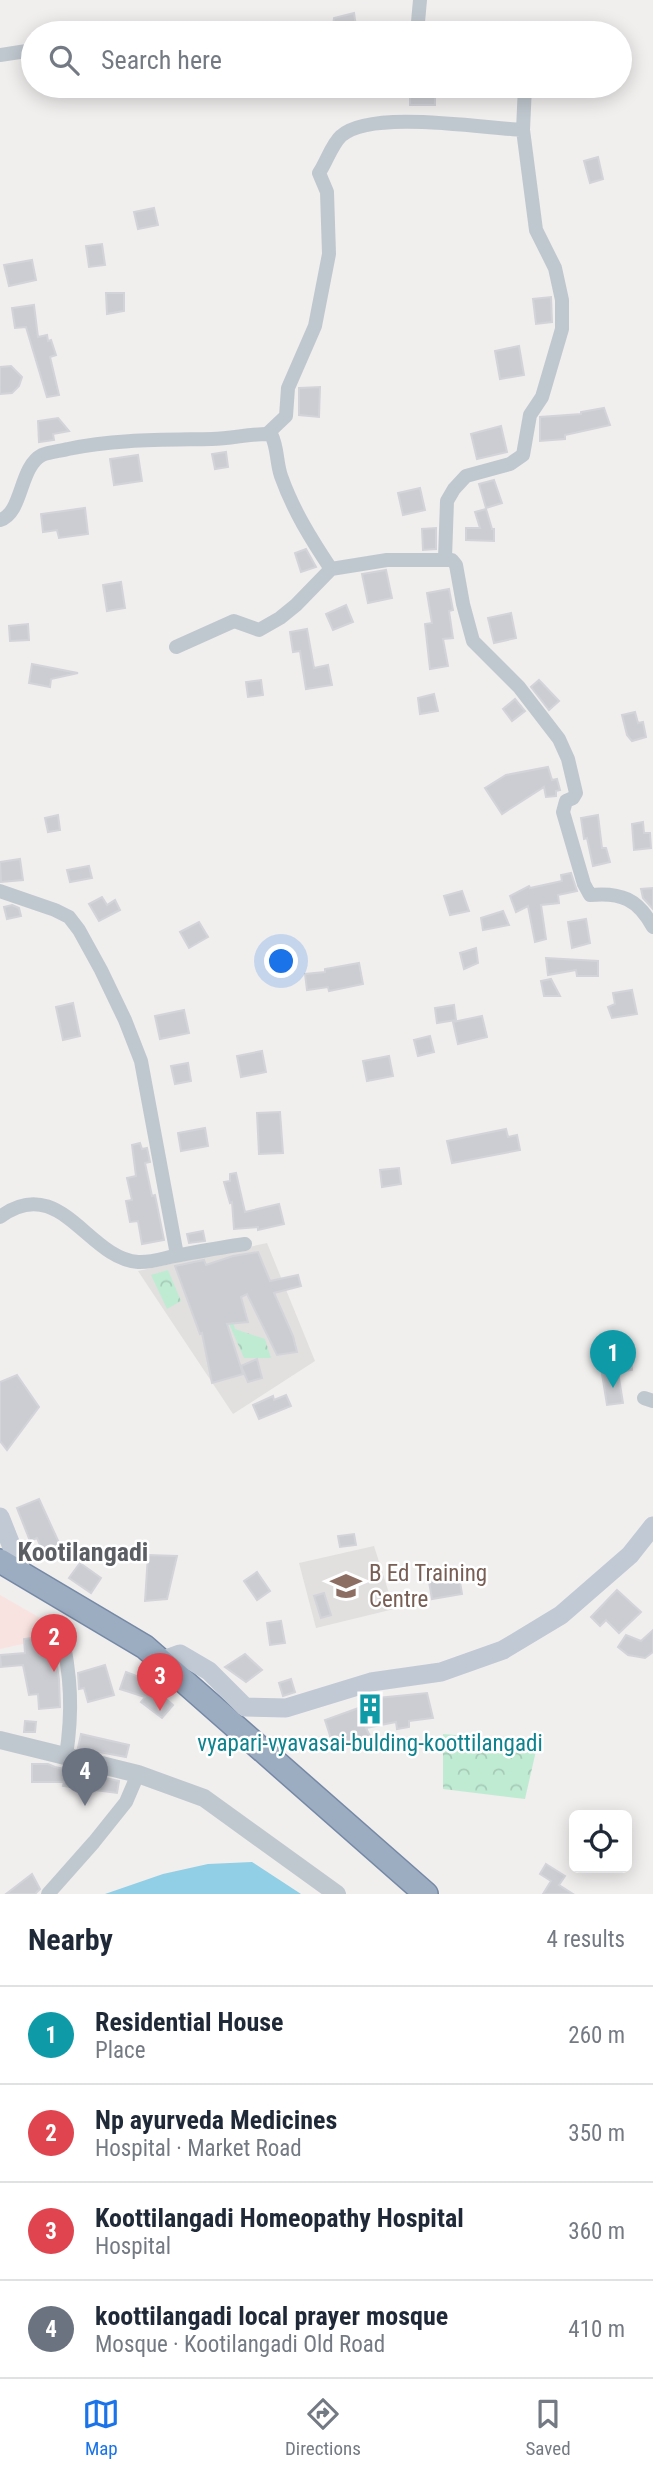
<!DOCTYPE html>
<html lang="en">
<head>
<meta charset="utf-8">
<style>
	:root { --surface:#fff; --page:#f6f6f7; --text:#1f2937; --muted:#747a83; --line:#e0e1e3; --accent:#1a73e8 }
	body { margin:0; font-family:"Roboto Condensed",sans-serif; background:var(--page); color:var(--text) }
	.controls { position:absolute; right:21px; bottom:21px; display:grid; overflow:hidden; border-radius:10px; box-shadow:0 4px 18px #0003 }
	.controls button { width:63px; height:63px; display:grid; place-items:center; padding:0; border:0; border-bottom:2px solid var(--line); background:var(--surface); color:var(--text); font:35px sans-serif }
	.you { position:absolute; left:282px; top:962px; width:24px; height:24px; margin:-18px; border:5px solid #fff; border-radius:50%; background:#1a73e8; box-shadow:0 0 0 10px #1a73e833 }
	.badge { display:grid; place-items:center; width:46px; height:46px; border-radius:50%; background:var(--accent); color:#fff; font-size:23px; font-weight:700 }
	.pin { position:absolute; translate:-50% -58px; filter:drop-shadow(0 2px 4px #0008) }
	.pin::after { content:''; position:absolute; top:37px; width:24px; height:21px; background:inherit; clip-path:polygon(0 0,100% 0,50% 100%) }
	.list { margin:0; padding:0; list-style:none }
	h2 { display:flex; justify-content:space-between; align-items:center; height:91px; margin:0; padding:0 28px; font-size:30px }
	h2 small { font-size:23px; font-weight:400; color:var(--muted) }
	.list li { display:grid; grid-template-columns:46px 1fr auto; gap:21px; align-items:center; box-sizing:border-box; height:98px; padding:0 28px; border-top:2px solid var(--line) }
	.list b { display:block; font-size:26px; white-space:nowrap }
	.list p { margin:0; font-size:23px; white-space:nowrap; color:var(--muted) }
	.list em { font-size:23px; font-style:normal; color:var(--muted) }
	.icon { flex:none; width:38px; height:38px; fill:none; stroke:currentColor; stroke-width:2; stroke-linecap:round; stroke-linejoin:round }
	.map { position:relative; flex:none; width:653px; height:1894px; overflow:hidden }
	.search { position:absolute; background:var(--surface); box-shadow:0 4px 18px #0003; left:21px; right:21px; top:21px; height:77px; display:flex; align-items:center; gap:18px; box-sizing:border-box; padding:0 24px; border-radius:38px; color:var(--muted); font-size:26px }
	.sheet { height:483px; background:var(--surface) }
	nav { display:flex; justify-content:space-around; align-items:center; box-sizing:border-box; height:98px; border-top:2px solid var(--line); background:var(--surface); font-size:19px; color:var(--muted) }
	nav a { display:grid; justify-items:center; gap:4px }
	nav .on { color:var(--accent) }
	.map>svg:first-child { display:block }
</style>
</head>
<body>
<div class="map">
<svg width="653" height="1894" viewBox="0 0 653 1894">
	<defs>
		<pattern id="forest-crowns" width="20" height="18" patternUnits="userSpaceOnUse" patternTransform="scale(1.75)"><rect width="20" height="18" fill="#bfebd3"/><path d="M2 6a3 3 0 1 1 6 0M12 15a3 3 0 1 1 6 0" fill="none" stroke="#a6cbb7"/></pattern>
	</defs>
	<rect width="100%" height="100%" fill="#f1eeee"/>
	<g fill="#e2dfdf">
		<polygon points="267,1243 315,1361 233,1414 138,1271"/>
		<polygon points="374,1546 394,1609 316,1628 299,1563"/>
	</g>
	<polygon fill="#f9e3e0" points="0,1595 61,1630 40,1640 0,1649"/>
	<g fill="url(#forest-crowns)">
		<polygon points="220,1269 235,1329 265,1339 271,1358 244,1358 230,1326 212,1271"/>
		<polygon points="168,1270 181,1301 167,1309 151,1275"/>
		<polygon points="443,1734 538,1742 525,1799 443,1789"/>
	</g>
	<polygon fill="#90cfe5" points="252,1862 301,1894 105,1894 163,1874 208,1864"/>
	<g fill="#cccdd2" stroke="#d3d4d9" stroke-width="2">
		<polygon points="354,13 357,33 332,33 334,18"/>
		<rect x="410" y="92" width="25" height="13"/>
		<polygon points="598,157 603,179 590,183 584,161"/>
		<polygon points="154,208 158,225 138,229 134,212"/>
		<polygon points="102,244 105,265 89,267 86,246"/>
		<polygon points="32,260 36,280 9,286 4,265"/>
		<polygon points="106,293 124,293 124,311 107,314"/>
		<polygon points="551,297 552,322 536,324 533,299"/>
		<polygon points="34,305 38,337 47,335 48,341 51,340 56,355 50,357 59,395 47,397 26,327 15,328 12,308"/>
		<polygon points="519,346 524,375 500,379 495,351"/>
		<polygon points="11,366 22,377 19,386 12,393 0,394 0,367"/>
		<polygon points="320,387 319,417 299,415 299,388"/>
		<polygon points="604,408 610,425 565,435 565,439 540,441 540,417 581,414 581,412"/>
		<polygon points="58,418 69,431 53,434 54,440 39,442 38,421"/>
		<polygon points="501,426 507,452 477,459 471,434"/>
		<polygon points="226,452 228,467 215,469 212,454"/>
		<polygon points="138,455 142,481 114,485 110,459"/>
		<polygon points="494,480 502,503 486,508 479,484"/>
		<polygon points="420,488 425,510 403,515 398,493"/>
		<polygon points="85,508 88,534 59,538 57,530 43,532 41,514"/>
		<polygon points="486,509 492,529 494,529 494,541 466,540 466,528 480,528 475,512"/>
		<polygon points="436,528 436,549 423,550 422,529"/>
		<polygon points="306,549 316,567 301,572 295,553"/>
		<polygon points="386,570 392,598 368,603 362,574"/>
		<polygon points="121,582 125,608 107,611 103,585"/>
		<polygon points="449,589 453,610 449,611 453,638 443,639 448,666 430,669 425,624 432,623 427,593"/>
		<polygon points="346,605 353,622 333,630 326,614"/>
		<polygon points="511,613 516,638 494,643 488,618"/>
		<polygon points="28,624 29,640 10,641 9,626"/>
		<polygon points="307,629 314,668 328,665 332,685 306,689 300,651 293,652 290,632"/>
		<polygon points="32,664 78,673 51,679 50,687 29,683"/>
		<polygon points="261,680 263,695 248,697 246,682"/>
		<polygon points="539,680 559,701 549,710 531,687"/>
		<polygon points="434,694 438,711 420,714 418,698"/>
		<polygon points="515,699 525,711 512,721 503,709"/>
		<polygon points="635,712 638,723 643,722 646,737 632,741 627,735 622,715"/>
		<polygon points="548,767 552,780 557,779 560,790 556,791 556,796 546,797 544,787 502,814 485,788 506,775"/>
		<polygon points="58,815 60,830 48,832 45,818"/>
		<polygon points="598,815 602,848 606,848 610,862 593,866 587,838 584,839 581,818"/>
		<polygon points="643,822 644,833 650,833 651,848 634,850 632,824"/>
		<polygon points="20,859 23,880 1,882 0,862"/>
		<polygon points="89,866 92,878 70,882 67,870"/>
		<polygon points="571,873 577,891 558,895 559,903 541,905 546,939 535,942 528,906 516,912 510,896 529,886 530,888 562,881 561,875"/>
		<polygon points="653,888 653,909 643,898 641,889"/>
		<polygon points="462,891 469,911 450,915 444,896"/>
		<polygon points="102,897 107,905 115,900 120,910 99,921 89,904"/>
		<polygon points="12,905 19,908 21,916 7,919 4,907"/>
		<polygon points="503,911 509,925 483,930 481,918"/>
		<polygon points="586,919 590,943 572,948 568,922"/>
		<polygon points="199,922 208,937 189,948 180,932"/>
		<polygon points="476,948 478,963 464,969 460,953"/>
		<polygon points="546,958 598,961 598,976 577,976 576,970 548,975"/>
		<polygon points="359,963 363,984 329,991 328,987 307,990 305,974 325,972 325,969"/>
		<polygon points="551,979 560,996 544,996 541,981"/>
		<polygon points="632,990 637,1014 612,1018 608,1007 615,1004 613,993"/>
		<polygon points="73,1003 80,1036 63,1040 56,1007"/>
		<polygon points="454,1005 456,1020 437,1023 435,1008"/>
		<polygon points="184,1010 189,1033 160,1039 155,1016"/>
		<polygon points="482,1016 487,1037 458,1044 453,1022"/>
		<polygon points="430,1036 434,1052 418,1056 414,1040"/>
		<polygon points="262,1051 266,1072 241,1077 237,1056"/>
		<polygon points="389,1056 393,1076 367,1081 363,1061"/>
		<polygon points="188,1063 191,1081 175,1084 171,1066"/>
		<polygon points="280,1112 283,1153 259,1154 257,1113"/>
		<polygon points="205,1128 208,1146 181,1151 178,1133"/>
		<polygon points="506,1129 508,1137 517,1135 520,1150 452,1163 447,1141"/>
		<polygon points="140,1143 142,1149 147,1148 150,1162 145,1163 152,1196 155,1195 164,1240 142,1244 138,1221 130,1222 126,1201 132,1200 127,1178 136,1176 132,1145"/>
		<polygon points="399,1168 401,1184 382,1187 380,1170"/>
		<polygon points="236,1173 245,1212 279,1204 284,1224 258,1230 258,1227 234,1229 232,1202 230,1203 224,1182 230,1181 230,1174"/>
		<polygon points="203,1231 205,1241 189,1243 187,1234"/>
		<polygon points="258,1252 270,1281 298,1275 301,1286 274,1293 293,1336 297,1352 277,1355 247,1294 241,1297 248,1322 227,1324 243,1374 212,1383 202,1333 200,1334 175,1266 204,1260 206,1265 233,1256"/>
		<polygon points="631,1358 632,1370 618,1372 623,1403 607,1405 602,1374 609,1372 607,1361"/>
		<polygon points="257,1359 262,1378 248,1382 241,1366"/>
		<polygon points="17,1375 39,1407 7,1450 0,1441 0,1382"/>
		<polygon points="286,1395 291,1406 259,1419 253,1405 273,1396 274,1400"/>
		<polygon points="39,1499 60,1545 43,1552 37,1538 30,1541 17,1508"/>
		<polygon points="354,1534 356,1545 340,1547 338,1536"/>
		<polygon points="148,1555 177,1556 167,1599 145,1601"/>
		<polygon points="80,1563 101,1578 91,1593 69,1578"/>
		<polygon points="458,1570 462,1594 432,1599 428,1576"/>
		<polygon points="257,1572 270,1591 257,1600 244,1581"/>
		<polygon points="617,1590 641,1612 619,1633 606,1620 600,1626 591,1617"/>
		<polygon points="324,1593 331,1615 321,1618 314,1596"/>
		<polygon points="281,1621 285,1643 270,1645 267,1623"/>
		<polygon points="653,1630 653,1652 645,1658 628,1655 618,1647 626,1635 641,1641"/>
		<polygon points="52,1635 59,1679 60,1707 39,1709 38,1694 29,1695 23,1665 1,1667 0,1655 25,1653 24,1639"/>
		<polygon points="245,1654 262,1670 246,1682 225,1667"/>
		<polygon points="105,1665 114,1695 88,1702 84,1688 79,1689 78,1673"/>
		<polygon points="126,1672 142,1678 173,1705 162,1718 141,1702 145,1697 120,1689"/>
		<polygon points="291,1679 295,1692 283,1696 279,1683"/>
		<polygon points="427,1693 433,1718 409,1721 409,1727 397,1729 396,1722 366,1728 370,1736 334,1748 325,1720 364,1706 364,1702 377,1698"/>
		<polygon points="25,1721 36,1722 35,1732 24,1732"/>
		<polygon points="81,1734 129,1745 126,1757 78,1748"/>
		<polygon points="32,1764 48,1764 55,1767 119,1781 117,1793 63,1786 64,1782 32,1782"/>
		<polygon points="546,1864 565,1876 559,1885 573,1894 543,1894 551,1881 540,1874"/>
		<polygon points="32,1874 40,1889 35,1894 6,1894"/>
	</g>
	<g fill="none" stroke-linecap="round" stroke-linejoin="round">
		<g stroke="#7589a5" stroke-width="26">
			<polyline id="trunk" points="0,1561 145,1647 426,1894"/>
		</g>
		<g stroke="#c0c8cf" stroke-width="14">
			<polyline points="417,33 420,0"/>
			<polyline points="0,55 33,50"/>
			<polyline points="523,130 525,86"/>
			<path d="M 267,434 L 286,416 L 288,388 L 315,326 L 329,254 L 327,192 L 319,173 C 326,163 332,144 341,136 C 370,109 483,128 523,130 L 536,230 L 555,268 L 562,300 L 562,329 L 542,397 L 530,415 L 523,455 L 510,464 L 466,476 L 454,489 L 447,501 L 445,558"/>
			<path d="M 0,520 C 23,513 19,467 42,455 C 49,452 60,451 68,449 C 115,439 164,440 212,439 C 232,439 251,433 271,434 C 278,448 276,461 281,476 C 293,510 311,539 331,569"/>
			<path d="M 176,647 L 234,621 L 259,630 L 280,618 L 296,605 L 331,569 L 387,560 L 452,560 L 456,565 L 463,604 L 473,641 L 519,687 L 559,739 L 568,759 L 576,793 L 573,798 L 566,801 L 563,812 L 584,884 L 590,895 C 621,892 638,899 653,927"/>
			<polyline points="0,891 55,910 69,917 79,930 101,970 125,1020 141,1061 177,1255"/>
			<path d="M 0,1217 C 60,1172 88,1259 138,1262 C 152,1263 167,1257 180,1255 C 202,1251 223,1247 245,1244"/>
			<polyline points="644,1398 653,1401"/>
			<path d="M 61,1630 C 71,1676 73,1710 66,1756"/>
			<polyline points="48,1894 94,1842 126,1802 138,1774"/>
		</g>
		<polyline stroke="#c0c8cf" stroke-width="18" points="0,1740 138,1774 204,1798 337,1894"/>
		<g stroke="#c0c9d4" stroke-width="19">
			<polyline points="0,1517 23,1575"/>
			<polyline points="161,1661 180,1654 209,1671 245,1707 286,1708 371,1682 441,1672 503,1650 561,1615 630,1555 653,1526"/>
		</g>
		<use href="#trunk" stroke="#9cadc2" stroke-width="23"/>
	</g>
	<defs>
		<g id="university-bare" transform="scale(2.415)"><path d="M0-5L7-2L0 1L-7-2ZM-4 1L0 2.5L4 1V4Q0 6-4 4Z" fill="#8d6e63" stroke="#fff" stroke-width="2.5" paint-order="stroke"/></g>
		<g id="building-bare" transform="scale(2.415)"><path d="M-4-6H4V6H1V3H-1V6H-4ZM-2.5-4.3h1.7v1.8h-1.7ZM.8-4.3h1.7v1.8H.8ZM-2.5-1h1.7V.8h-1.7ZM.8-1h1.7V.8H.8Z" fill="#0f9aa8" stroke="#fff" stroke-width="2.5" paint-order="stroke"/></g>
	</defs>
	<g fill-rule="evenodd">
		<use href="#university-bare" x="346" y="1586"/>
		<use href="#building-bare" x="370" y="1709"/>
	</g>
	<g text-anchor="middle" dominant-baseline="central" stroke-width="5" stroke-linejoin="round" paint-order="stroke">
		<g font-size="23" fill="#785e54" stroke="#fff" text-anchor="start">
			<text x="369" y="1573">B Ed Training<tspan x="369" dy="26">Centre</tspan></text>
		</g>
		<g font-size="23" fill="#0d838f" stroke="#fff">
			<text x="370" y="1743">vyapari-vyavasai-bulding-koottilangadi</text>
		</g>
		<g font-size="26" font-weight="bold" fill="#5b5e63" stroke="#fff">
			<text x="83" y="1552">Kootilangadi</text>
		</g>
	</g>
</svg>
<div class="controls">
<button><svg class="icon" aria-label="locate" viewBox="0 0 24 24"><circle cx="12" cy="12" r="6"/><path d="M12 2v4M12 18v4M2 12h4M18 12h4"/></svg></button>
</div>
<div class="you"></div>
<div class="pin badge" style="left:613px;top:1388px;background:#0f9aa8">1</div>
<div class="pin badge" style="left:54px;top:1672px;background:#e0444e">2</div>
<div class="pin badge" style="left:160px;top:1711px;background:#e0444e">3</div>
<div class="pin badge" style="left:85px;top:1806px;background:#6b7280">4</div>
<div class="search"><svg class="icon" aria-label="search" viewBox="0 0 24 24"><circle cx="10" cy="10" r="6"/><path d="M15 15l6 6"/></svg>Search here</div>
</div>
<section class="sheet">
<h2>Nearby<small>4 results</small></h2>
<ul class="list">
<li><span class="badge" style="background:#0f9aa8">1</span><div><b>Residential House</b><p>Place</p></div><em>260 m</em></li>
<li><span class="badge" style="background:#e0444e">2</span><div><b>Np ayurveda Medicines</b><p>Hospital · Market Road</p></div><em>350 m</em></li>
<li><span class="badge" style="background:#e0444e">3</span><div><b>Koottilangadi Homeopathy Hospital</b><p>Hospital</p></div><em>360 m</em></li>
<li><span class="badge" style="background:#6b7280">4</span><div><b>koottilangadi local prayer mosque</b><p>Mosque · Kootilangadi Old Road</p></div><em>410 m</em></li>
</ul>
</section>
<nav>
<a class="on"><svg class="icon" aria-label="map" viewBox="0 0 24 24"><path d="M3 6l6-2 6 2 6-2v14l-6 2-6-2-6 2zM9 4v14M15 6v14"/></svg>Map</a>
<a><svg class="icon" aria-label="directions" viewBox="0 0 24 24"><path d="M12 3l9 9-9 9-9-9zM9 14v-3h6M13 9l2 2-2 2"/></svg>Directions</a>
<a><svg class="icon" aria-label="saved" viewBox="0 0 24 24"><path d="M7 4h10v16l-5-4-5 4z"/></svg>Saved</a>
</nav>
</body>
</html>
